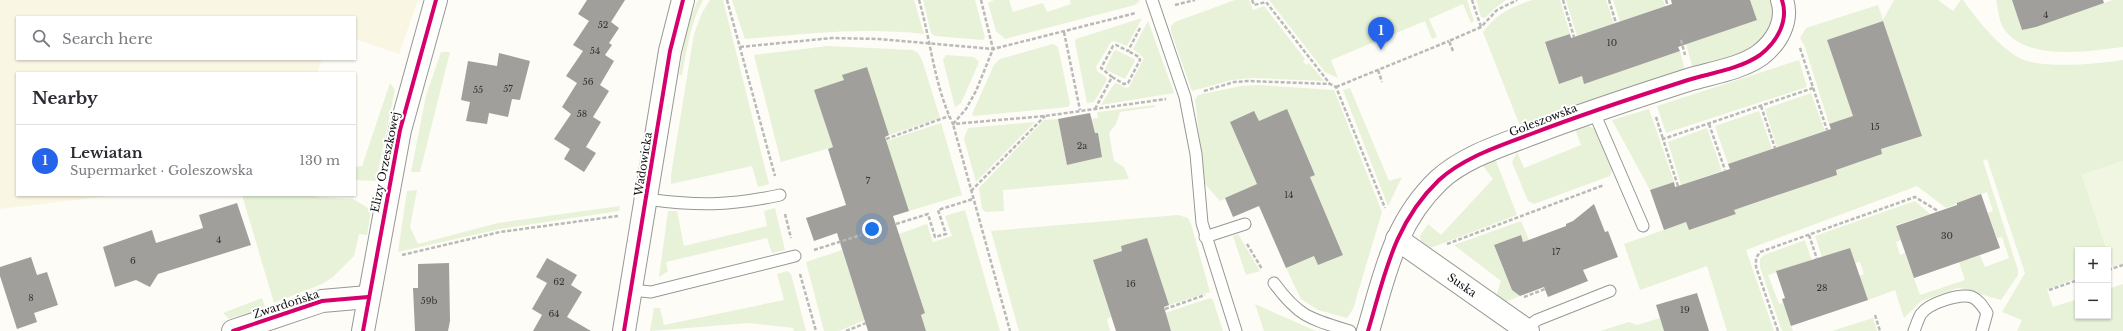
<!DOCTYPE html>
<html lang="en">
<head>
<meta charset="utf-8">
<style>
	:root { --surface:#fff; --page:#f2f2f3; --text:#2b2b33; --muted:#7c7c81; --line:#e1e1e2; --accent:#2563eb }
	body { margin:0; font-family:"Libre Baskerville",serif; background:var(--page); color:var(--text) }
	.controls { position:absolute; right:12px; bottom:12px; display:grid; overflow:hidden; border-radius:0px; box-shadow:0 1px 3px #0004 }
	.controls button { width:36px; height:36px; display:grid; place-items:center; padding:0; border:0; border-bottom:1px solid var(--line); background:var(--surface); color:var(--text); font:20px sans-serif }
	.you { position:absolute; left:872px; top:229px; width:14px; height:14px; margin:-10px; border:3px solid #fff; border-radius:50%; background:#1a73e8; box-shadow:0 0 0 6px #1a73e833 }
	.badge { display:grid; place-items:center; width:26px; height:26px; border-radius:50%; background:var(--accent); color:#fff; font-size:13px; font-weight:700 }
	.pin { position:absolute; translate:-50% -33px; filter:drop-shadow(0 1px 2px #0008) }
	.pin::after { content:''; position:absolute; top:21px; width:14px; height:12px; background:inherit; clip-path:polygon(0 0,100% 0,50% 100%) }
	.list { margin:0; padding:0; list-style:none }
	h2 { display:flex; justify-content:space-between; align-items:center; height:52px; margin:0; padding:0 16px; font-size:17px }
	h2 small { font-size:13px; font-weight:400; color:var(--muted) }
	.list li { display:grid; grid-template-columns:26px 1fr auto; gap:12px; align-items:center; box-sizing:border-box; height:72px; padding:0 16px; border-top:1px solid var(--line) }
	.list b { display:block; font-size:15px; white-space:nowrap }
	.list p { margin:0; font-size:13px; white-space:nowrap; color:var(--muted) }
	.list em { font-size:13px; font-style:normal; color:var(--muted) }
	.icon { flex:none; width:22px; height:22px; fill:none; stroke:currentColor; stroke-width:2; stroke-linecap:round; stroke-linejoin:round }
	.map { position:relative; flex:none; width:2123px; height:331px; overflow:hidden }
	.search { position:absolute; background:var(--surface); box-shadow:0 1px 3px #0004; left:16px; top:16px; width:340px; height:44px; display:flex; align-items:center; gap:10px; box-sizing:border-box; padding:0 14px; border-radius:0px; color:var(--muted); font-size:15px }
	.panel { position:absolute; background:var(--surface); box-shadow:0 1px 3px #0004; left:16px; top:72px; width:340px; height:124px; border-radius:0px }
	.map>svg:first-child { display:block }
</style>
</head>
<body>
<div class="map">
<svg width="2123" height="331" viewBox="0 0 2123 331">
	<rect width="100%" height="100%" fill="#fdfcf7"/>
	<polygon fill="#f9f6e4" points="0,0 418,0 399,54 355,39 355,17 17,17 17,59 322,59 317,73 17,73 17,195 117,195 0,209"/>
	<g fill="#e7f2d8">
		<path d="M 698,0 L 703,0 C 690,24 687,49 682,75 L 679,75 L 687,25 Z"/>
		<polygon points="710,0 723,0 769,184 758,187 752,166 671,184 671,175 694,34 702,13"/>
		<path d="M 732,0 L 914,0 L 924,34 C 864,27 805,34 745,39 Z"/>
		<polygon points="923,0 975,0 985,37 983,40 935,36 931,33"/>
		<polygon points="994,0 1009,0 1013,12 1043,3 1047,12 1071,4 1070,0 1140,0 1135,5 1005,39 996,31 988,3"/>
		<polygon points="1235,0 1249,0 1253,10 1264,6 1305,59 1303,62 1307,65 1309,63 1324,81 1253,78 1232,80 1192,91 1171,32 1171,26 1175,22"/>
		<polygon points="1269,0 1467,0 1474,21 1471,23 1463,4 1429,19 1437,37 1432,39 1425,21 1331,60 1338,78 1325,72"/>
		<polygon points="1476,0 1506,0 1495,8 1485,18 1481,17"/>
		<path d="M 1533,0 L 1560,0 L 1570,34 L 1545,43 L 1559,84 L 1582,76 L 1584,83 L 1680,51 L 1686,74 L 1527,129 L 1520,126 L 1483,32 C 1495,15 1512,6 1533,0 Z"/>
		<polygon points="1566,0 1606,0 1614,24 1577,36"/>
		<polygon points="1613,0 1663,0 1666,7 1620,22"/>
		<polygon points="1750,0 1776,0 1769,34 1747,52 1694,72 1686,44 1757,19"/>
		<path d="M 1894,0 L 1938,0 L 1953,11 L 1961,0 L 1963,0 C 1977,20 2004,54 2027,61 C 2051,68 2098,64 2123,60 L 2123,161 L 2082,175 L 2107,250 L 2078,250 L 2078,278 L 2047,289 L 2053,307 L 2078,299 L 2078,316 L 2108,316 L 2108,289 L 2123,284 L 2123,331 L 2017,331 L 2022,320 L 2002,312 L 2025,273 L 1987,159 L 1983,161 L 2018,270 L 2018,275 L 2001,300 L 1960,288 L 1955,289 L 1921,301 L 1904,318 L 1895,290 L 1868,300 L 1859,276 L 1864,274 L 1860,262 L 1855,263 L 1850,248 L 1822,257 L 1815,236 L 1915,201 L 1930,214 L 1896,225 L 1901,240 L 1896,242 L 1900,255 L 1905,253 L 1920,295 L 1965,280 L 1959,262 L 1980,255 L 1985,267 L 2009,258 L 2002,237 L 1997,238 L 1988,213 L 1993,211 L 1987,192 L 1946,208 L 1917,186 L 1746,250 L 1774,331 L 1727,331 L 1707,266 L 1640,290 L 1624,244 L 1686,222 L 1689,230 L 1736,214 L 1732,205 L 1743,207 L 1837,175 L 1834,166 L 1844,167 L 1882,154 L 1881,149 L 1922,136 L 1909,98 L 1886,105 L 1899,69 L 1883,21 L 1827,40 L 1843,87 L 1874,109 L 1829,124 L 1805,47 L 1800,38 L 1806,28 L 1878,5 L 1883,20 Z"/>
		<path d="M 1996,0 L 2012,0 L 2022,30 L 2036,27 L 2113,0 L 2123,0 L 2123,47 C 2089,51 2027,62 2004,29 C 1999,22 1998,9 1996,0 Z"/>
		<polygon points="1142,18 1127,46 1114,41 1111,42 1096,67 1097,71 1106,77 1107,80 1094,102 1087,103 1075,42 1076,39"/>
		<polygon points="1148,21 1174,93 1101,105 1114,84 1117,83 1126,88 1129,87 1144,58 1133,49"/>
		<polygon points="1053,44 1058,47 1070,104 1068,107 974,116 972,114 994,65 1000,59"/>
		<polygon points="828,46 913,50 918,53 922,60 940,118 889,135 867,67 843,75 844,80 814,90 833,147 781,162 754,55"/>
		<polygon points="1116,50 1134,59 1135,61 1125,79 1106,70 1106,67 1114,51"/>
		<polygon points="441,52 450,52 420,172 411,172 426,96"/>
		<polygon points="946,55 974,57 979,62 961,103 955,107 943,60"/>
		<polygon points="1799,60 1807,87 1666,133 1657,106"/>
		<polygon points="390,83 395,90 376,181 355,180 355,167 362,166"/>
		<polygon points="1259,85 1334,90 1382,212 1353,309 1347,318 1318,310 1301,299 1286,268 1314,256 1318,265 1343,254 1310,177 1315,174 1287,110 1259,121 1230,122 1257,184 1220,201 1205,184 1195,100 1198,95 1241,86"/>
		<polygon points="1350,88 1389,181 1402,177 1388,206 1343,90"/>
		<polygon points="1811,93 1825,131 1777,147 1765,109"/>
		<polygon points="1155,105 1155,107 1120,112 1116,124 1109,133 1114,161 1124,167 1129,179 1003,190 1004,211 986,212 982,209 979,188 1044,120 1058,119 1067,165 1102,157 1098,133 1095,134 1092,119 1098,118 1097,112"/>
		<polygon points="1649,109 1674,182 1650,190 1612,120"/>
		<polygon points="1759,111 1772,149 1728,164 1715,126"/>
		<polygon points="1035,122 976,182 964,139 968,128"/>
		<polygon points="941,123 962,195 909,211 886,141"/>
		<polygon points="1587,125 1595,129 1612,170 1610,176 1534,204 1528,201 1512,162 1517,152 1524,168 1581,145 1575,129"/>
		<polygon points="1707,128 1722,171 1681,185 1668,142"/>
		<polygon points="1493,160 1496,161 1517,215 1433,247 1426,248 1422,245 1420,236 1428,224 1441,235 1493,179 1483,166"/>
		<polygon points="417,190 410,227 418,244 498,223 620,206 619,211 500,229 398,252 407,191"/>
		<polygon points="242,195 316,195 316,197 353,199 371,210 367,235 359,234 354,256 333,277 322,284 274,303"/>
		<polygon points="775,208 785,250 772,253 767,238 666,262 668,271 659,277 668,211 677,211 684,246 767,226 764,211"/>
		<polygon points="965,210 1000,331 926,331 921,315 925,313 899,234 927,224 933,242 952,236 945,216"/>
		<polygon points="1178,215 1188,218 1191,224 1210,292 1169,305 1147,238 1121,246 1122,251 1093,260 1111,317 1107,319 1110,331 1019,331 991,231"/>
		<polygon points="1521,221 1529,240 1523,242 1520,235 1494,246 1512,290 1520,296 1505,302 1496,296 1501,281 1454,245"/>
		<polygon points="1238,234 1260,271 1246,275 1233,236"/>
		<polygon points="1805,240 1812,261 1768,275 1779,304 1783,303 1793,331 1782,331 1760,267 1760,259 1764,255"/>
		<polygon points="842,250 865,320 839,331 824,331 806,262"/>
		<polygon points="787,271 791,274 806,331 794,331 793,328 749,323 650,331 654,308 660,308 664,325 784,300 777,274"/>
		<polygon points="262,298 265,307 229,319 223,313"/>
		<polygon points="1210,298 1213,300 1223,331 1171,331 1165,313"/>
		<polygon points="1255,304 1316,331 1264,331"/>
		<polygon points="1660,318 1664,331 1600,331 1629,322 1637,325"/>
		<polygon points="1873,318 1877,331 1832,331"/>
	</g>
	<polygon fill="#f0f6e1" points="2123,161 2123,264 2113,267 2082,175"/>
	<g fill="#a19f9c">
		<polygon points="587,0 625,0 611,22 619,28 609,43 612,45 605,55 614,61 600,85 609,91 593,117 601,122 586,147 596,153 584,172 564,159 570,149 554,139 571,114 562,107 577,83 566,76 583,51 573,45 589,21 578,14"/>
		<polygon points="1671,0 1750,0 1757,20 1678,47 1680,51 1584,84 1582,76 1559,84 1545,42 1570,34 1571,38 1672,4"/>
		<polygon points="2012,0 2103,0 2104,3 2036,27 2022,30"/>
		<polygon points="1883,21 1922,136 1881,149 1882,154 1836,170 1837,175 1734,210 1736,214 1689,230 1686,222 1664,230 1650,190 1674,182 1675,187 1730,169 1728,164 1831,129 1829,124 1853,116 1827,40"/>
		<polygon points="499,53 530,61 520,100 512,99 508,117 489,113 487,124 466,121 470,102 461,100 468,61 497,66"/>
		<polygon points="867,67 889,135 885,137 909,211 893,216 925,313 921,315 926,331 868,331 837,233 814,241 806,218 846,205 828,149 833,147 814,90 844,80 842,75"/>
		<polygon points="1287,109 1315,175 1310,177 1343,255 1318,265 1314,256 1286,268 1259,206 1233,217 1225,198 1257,184 1230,122 1254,111 1259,121"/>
		<polygon points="1090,113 1095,133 1098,133 1102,157 1067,165 1058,119"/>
		<polygon points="1981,194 2000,248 1914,278 1896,226 1957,205 1957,203"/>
		<polygon points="237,203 251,245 158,274 150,287 136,280 115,287 103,247 152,230 156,243 203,228 199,215"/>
		<polygon points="1594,204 1605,232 1608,231 1618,257 1583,270 1588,281 1548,297 1544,287 1520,296 1512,290 1494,245 1521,235 1523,242 1566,226 1566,224 1573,221"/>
		<polygon points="1147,238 1169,305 1164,307 1171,331 1116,331 1093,260 1122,251 1121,246"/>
		<polygon points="1850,248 1868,300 1791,326 1782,299 1785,298 1776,271"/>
		<polygon points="31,257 37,275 47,272 58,305 34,313 37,322 17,329 0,276 0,267"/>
		<polygon points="547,258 577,275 571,285 582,292 567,317 591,331 533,331 542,315 532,309 547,283 536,277"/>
		<polygon points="449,263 450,321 448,331 415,331 413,288 418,288 418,264"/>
		<polygon points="1697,293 1709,331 1664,331 1656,305"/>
	</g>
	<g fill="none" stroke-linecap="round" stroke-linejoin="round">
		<g stroke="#979795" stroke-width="13">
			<g id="service">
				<polyline points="1152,0 1185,97 1196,154 1202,223 1236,331"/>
				<polyline points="1593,110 1643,226"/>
				<path d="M 646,199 C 697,206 729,206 780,195"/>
				<polyline points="1205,237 1245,224"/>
				<path d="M 1274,283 C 1299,317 1310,319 1350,331"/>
				<polyline points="631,290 651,292 795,256"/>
				<polyline points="1525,329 1537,320 1610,291"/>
				<path d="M 1914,331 C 1916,326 1918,319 1921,314 C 1929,303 1960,293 1972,297 C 1979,300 1983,307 1987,313 L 1982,331"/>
			</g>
		</g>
		<g stroke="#979795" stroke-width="24">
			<g id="minor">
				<polyline points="1397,239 1528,331"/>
				<polyline points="233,331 322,301 368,297"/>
				<polyline points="363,331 400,130 436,0"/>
				<polyline points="624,331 670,51 683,0"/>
				<path d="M 1368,331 C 1385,274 1394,223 1439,180 C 1464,157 1500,146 1531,134 C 1583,114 1635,97 1688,80 C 1711,73 1740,69 1760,55 C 1777,42 1789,21 1782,0"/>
			</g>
		</g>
		<g stroke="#b9b9b8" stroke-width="2.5" stroke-dasharray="4 2" stroke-linecap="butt">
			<polyline points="727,0 775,176"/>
			<path d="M 919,0 C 931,41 934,85 953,124 L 1045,116 L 1166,99"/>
			<polyline points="981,0 993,49 976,91 966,109 953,124 1010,331"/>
			<polyline points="1252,0 1254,5 1266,2 1330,84"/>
			<polyline points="1472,0 1481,27"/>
			<polyline points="1563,0 1574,37"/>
			<polyline points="1609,0 1616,23"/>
			<polyline points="1666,0 1668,6"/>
			<polyline points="1175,5 1195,0"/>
			<polyline points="1064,32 1080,110"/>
			<polyline points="1681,40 1685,55"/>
			<polyline points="740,47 832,38 879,39 993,49 1136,13"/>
			<polyline points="1800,48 1827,130"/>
			<polyline points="1453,51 1449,41 1481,27 1497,10 1517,0"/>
			<polyline points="1378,70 1382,82"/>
			<polyline points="1112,77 1124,84 1128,83 1140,60 1139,57 1128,51"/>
			<polyline points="1336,87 1449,41"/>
			<polyline points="1204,91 1234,82 1248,81 1330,84 1336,87 1385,208"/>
			<polyline points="1761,106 1775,148"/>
			<polyline points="1095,109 1112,77 1101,68 1113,46 1116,45 1128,51 1140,28"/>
			<polyline points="1656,117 1663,139"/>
			<polyline points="1709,124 1725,170"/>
			<polyline points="886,139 949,116"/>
			<polyline points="1678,186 1663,139 1813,88"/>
			<polyline points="971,191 1045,116"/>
			<polyline points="785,214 791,238"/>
			<polyline points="896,224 928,214 935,237 946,234 938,210 973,199"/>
			<polyline points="1809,235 1817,259"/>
			<polyline points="1247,244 1262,269"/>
			<polyline points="1447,244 1604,185"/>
			<polyline points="814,250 861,235"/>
			<polyline points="402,255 500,232 618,216"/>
			<polyline points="2108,270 2123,265"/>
			<polyline points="800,274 816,331"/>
			<polyline points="2049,290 2078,280"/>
			<polyline points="1524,297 1545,289"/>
			<polyline points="1165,309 1205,295"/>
			<polyline points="1875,315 1880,331"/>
			<polyline points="846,331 866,323"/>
			<polyline points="1778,331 1756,267 1756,258 1760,252 1915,197 1938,211"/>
		</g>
		<use href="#service" stroke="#fffffe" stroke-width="11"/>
		<use href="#minor" stroke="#fffffe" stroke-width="22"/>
		<g stroke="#fff" stroke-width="6">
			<g id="cycleway">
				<polyline points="233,331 322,301 368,297"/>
				<polyline points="363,331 400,130 436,0"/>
				<polyline points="624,331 670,51 683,0"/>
				<path d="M 1368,331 C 1385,274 1394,223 1439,180 C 1464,157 1500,146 1531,134 C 1583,114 1635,97 1688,80 C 1711,73 1740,69 1760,55 C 1777,42 1789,21 1782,0"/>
			</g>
		</g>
		<use href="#cycleway" stroke="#d6006c" stroke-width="4"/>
	</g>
	<g text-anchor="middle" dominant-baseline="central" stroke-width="4" stroke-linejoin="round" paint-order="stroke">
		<g font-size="9" fill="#353434">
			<text x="2046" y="14">4</text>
			<text x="603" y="24">52</text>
			<text x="1612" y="42">10</text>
			<text x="595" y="50">54</text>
			<text x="588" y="81">56</text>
			<text x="508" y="88">57</text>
			<text x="478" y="89">55</text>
			<text x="582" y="113">58</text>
			<text x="1875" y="126">15</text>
			<text x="1082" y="145">2a</text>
			<text x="868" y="180">7</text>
			<text x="1289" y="194">14</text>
			<text x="1947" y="235">30</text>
			<text x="219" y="239">4</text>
			<text x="1556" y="251">17</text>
			<text x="133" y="260">6</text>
			<text x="559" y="281">62</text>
			<text x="1131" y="283">16</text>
			<text x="1822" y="287">28</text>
			<text x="31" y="297">8</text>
			<text x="429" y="300">59b</text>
			<text x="1685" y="309">19</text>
			<text x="554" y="313">64</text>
		</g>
		<g font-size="11" fill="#111" stroke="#fff">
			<text transform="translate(1543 120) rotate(-21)">Goleszowska</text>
			<text transform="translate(385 162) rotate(-78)">Elizy Orzeszkowej</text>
			<text transform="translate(643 164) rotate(-81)">Wadowicka</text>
			<text transform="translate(1462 285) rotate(35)">Suska</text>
			<text transform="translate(286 304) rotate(-18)">Zwardońska</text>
		</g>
	</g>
</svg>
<div class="controls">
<button>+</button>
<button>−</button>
</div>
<div class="you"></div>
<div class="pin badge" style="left:1381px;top:50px">1</div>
<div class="search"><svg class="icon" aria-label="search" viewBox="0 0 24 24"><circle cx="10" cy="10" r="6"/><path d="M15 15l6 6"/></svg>Search here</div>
<section class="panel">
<h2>Nearby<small></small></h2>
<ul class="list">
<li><span class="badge">1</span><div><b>Lewiatan</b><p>Supermarket · Goleszowska</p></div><em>130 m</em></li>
</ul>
</section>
</div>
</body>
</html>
